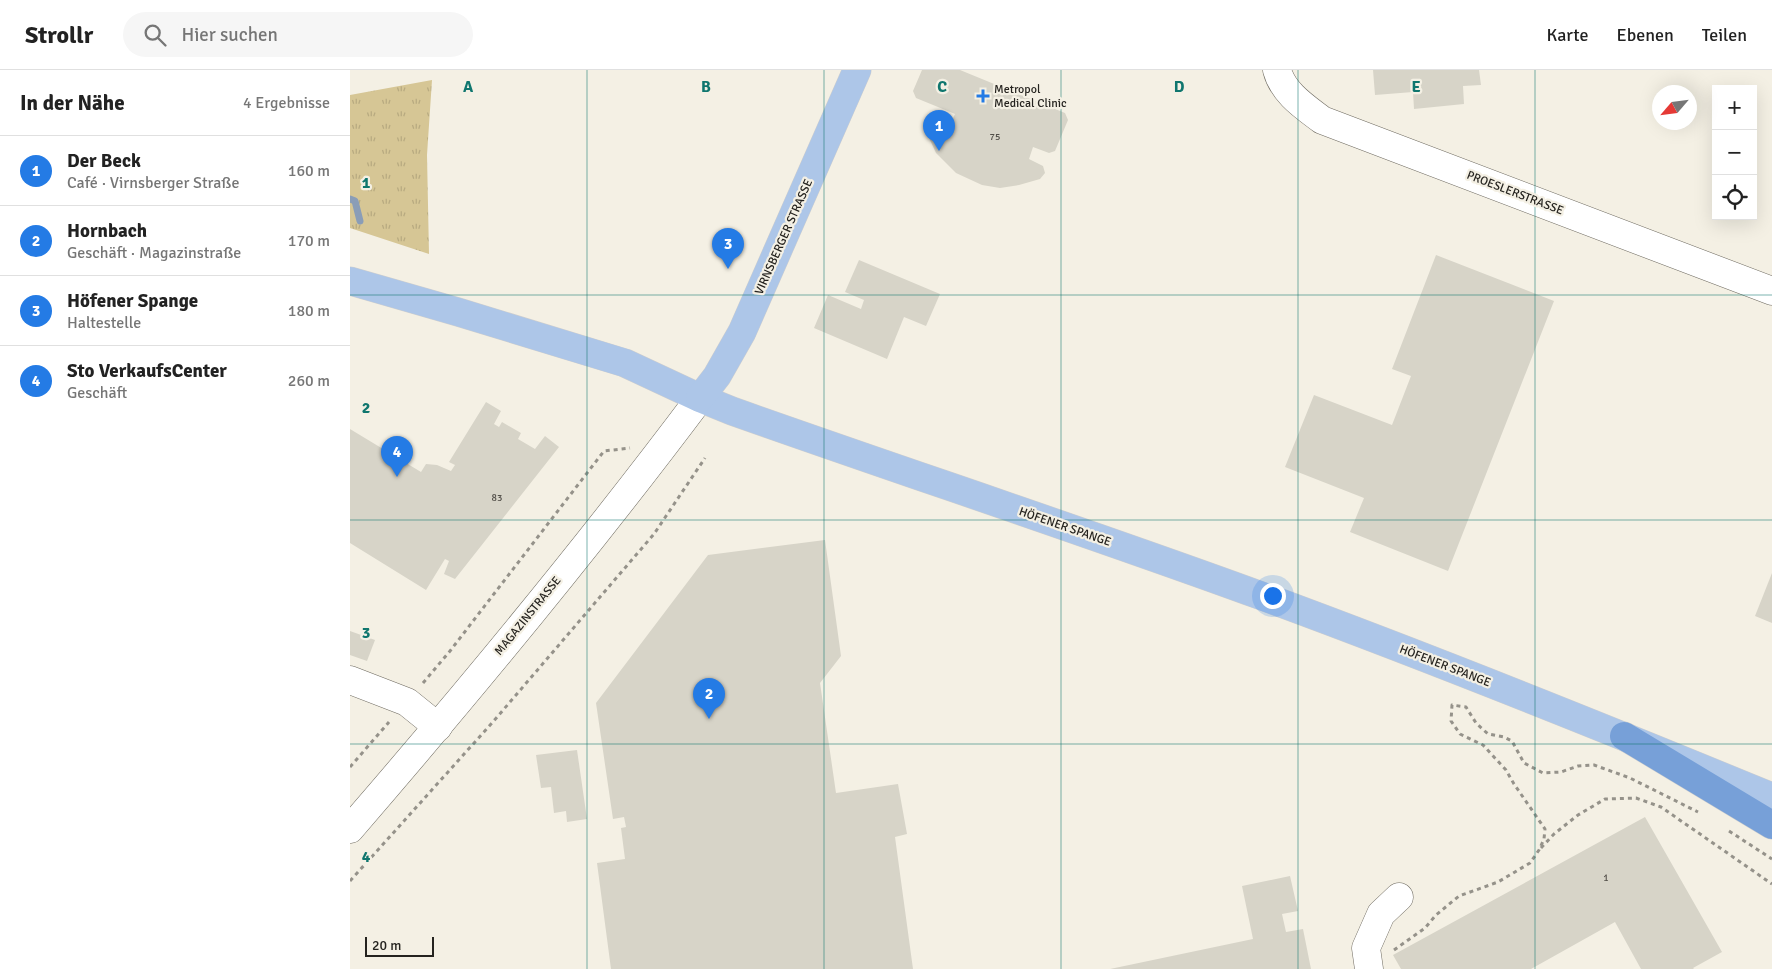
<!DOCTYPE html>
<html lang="de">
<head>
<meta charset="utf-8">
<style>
	:root { --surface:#fff; --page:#f6f6f6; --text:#222; --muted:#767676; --line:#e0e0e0; --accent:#247be5 }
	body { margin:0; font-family:Signika,sans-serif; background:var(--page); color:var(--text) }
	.controls { position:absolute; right:15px; top:15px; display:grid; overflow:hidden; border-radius:0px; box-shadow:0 5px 20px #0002 }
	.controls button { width:45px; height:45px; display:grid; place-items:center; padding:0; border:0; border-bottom:1px solid var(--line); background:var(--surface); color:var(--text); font:25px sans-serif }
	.compass { position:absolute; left:1302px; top:15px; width:45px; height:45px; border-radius:50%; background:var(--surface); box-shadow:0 5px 20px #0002; rotate:242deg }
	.scale { position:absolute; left:15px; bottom:12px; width:69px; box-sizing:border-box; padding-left:5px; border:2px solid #25231f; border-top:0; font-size:14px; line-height:18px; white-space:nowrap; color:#25231f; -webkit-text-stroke:4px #f4f0e4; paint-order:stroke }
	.you { position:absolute; left:922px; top:525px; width:18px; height:18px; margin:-12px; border:4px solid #fff; border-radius:50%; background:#1a73e8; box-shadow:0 0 0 8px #1a73e833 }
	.badge { display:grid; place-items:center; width:32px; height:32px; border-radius:50%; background:var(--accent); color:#fff; font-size:16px; font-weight:700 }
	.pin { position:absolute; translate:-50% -41px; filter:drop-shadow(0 1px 2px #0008) }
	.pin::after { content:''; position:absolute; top:26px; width:18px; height:15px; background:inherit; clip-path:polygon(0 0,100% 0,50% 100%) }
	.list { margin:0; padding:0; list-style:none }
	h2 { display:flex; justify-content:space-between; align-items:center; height:65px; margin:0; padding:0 20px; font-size:21px }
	h2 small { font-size:16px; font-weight:400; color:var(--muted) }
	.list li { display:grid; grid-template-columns:32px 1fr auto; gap:15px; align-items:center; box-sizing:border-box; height:70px; padding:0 20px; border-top:1px solid var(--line) }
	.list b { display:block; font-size:19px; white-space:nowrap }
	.list p { margin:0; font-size:16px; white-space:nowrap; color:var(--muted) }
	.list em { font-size:16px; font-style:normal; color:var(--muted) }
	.icon { flex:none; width:28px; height:28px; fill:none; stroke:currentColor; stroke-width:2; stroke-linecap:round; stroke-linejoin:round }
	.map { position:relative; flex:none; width:1422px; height:899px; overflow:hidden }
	header { display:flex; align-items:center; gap:30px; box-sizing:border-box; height:70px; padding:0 25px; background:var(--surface); border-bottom:1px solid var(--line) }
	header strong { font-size:24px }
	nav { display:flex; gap:28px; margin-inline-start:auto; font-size:18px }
	.search { width:350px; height:45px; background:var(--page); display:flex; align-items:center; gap:12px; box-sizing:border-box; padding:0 18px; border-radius:28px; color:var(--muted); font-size:19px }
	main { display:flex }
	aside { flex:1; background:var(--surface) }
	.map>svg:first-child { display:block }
</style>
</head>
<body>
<header>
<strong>Strollr</strong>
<div class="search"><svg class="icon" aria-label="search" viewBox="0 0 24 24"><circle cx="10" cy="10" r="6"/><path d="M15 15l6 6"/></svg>Hier suchen</div>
<nav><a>Karte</a><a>Ebenen</a><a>Teilen</a></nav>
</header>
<main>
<aside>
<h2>In der Nähe<small>4 Ergebnisse</small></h2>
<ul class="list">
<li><span class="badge">1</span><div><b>Der Beck</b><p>Café · Virnsberger Straße</p></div><em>160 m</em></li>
<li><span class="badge">2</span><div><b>Hornbach</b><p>Geschäft · Magazinstraße</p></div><em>170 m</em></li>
<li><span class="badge">3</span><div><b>Höfener Spange</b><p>Haltestelle</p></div><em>180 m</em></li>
<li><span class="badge">4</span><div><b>Sto VerkaufsCenter</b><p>Geschäft</p></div><em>260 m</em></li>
</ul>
</aside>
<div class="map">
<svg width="1422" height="899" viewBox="0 0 1422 899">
	<defs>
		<pattern id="grass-tufts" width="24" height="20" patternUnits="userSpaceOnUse" patternTransform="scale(1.25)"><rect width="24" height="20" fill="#d6c695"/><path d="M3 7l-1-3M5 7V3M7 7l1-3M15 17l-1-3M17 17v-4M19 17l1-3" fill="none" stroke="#b8aa80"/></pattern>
	</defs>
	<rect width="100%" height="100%" fill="#f4f0e4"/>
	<polygon fill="url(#grass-tufts)" points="82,10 77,85 79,184 0,158 0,25"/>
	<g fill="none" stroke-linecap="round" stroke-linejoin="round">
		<polyline stroke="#8a9db7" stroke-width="7" points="0,129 5,131 10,151"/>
	</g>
	<g fill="#d7d4c8">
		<polygon points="572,0 610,0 715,43 718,50 705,81 699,83 683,77 679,89 693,96 695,103 690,109 669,115 650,118 632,115 606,103 586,83 574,57 575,51 579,48 600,55 605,44 566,28 563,21"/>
		<polygon points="1023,0 1129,0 1131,15 1113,16 1114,34 1064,39 1063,22 1025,25"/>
		<polygon points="1086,185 1204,231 1098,501 1000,462 1014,428 935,397 964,325 1042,355 1061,306 1042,299"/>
		<polygon points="509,190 590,224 576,256 554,247 537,289 464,258 478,225 511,239 514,230 495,222"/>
		<polygon points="136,332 151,341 144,354 149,357 152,352 171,363 168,369 185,379 195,366 209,377 105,509 94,504 99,491 95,489 76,520 0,473 0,359 71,402 76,394 87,395 101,401 105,395 99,392"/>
		<polygon points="475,470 491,586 470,613 486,723 548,714 557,764 545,767 563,899 261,899 247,793 275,789 271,758 276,757 274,747 263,749 246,633 358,485"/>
		<polygon points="1422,503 1422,553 1405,546"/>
		<polygon points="0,561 25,570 17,591 0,585"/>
		<polygon points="227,680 237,749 217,752 216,741 204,743 201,717 191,718 186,685"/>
		<polygon points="1295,747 1372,882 1343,898 1344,899 1291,899 1265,852 1181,899 1051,899 1043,885"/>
		<polygon points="940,806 948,841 932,844 936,862 953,859 961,899 760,899 903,869 892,816"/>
	</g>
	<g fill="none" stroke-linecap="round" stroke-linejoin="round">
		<g stroke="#6d695f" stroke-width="29">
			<g id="minor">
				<path d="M 927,0 C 933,23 955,37 972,50 L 1422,221"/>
				<polyline points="0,610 57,632 88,657"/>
				<path d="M 0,759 C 121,619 239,476 350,328"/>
				<polyline points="1019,899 1016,878 1031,844 1049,827"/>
			</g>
		</g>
		<g stroke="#cfcfce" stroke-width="29">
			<g id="major">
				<path d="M 0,211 L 108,242 L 275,293 L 350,328 L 382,341 C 557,403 734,461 909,525 C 1081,588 1252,657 1422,727"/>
				<polyline points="350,328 367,306 392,262 507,0"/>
			</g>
		</g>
		<g stroke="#cfcfce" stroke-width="29">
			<polyline id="highway" points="1274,666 1422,755"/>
		</g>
		<g stroke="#95928a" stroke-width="3" stroke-dasharray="4 4" stroke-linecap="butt">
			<polyline points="73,613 100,581 254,381 280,378"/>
			<polyline points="0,697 39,652"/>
			<polyline points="1379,761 1422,789"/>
			<polyline points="1191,778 1204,764 1228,745 1255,729 1286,728 1311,737 1422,814"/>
			<polyline points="0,811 142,653 304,464 355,388"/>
			<polyline points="1044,880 1075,858 1086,845 1109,826 1148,812 1180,793 1189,780 1194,769 1195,759 1164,714 1156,700 1133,675 1110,664 1101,651 1102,635 1116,637 1126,653 1138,664 1154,667 1162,671 1174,693 1193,703 1211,702 1228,696 1244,695 1280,708 1348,742"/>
		</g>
		<use href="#minor" stroke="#fff" stroke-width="28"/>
		<use href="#major" stroke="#adc6e8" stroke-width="28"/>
		<use href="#highway" stroke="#77a0d8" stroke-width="28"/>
	</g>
	<path fill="none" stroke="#0f766e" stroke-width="1" stroke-opacity="0.55" d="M 237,0 L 237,899M 474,0 L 474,899M 711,0 L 711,899M 948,0 L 948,899M 1185,0 L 1185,899M 0,225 L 1422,225M 0,450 L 1422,450M 0,674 L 1422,674"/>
	<path fill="#247be5" stroke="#f4f0e4" stroke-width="2" d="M630.5 18.5h5v5h5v5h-5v5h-5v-5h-5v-5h5z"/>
	<g text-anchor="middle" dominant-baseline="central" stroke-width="4.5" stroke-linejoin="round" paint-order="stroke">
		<g font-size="10" fill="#524f49">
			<text x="645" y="67">75</text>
			<text x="147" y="428">83</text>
			<text x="1256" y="808">1</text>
		</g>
		<g font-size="12" fill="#25231f" stroke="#f4f0e4" text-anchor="start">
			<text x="644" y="19">Metropol<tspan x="644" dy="14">Medical Clinic</tspan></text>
		</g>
		<g font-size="12" fill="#25231f" stroke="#f4f0e4">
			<text transform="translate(1165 123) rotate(21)">PROESLERSTRASSE</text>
			<text transform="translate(434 167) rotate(-66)">VIRNSBERGER STRASSE</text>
			<text transform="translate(715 457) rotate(19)">HÖFENER SPANGE</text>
			<text transform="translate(178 546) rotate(-51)">MAGAZINSTRASSE</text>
			<text transform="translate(1095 596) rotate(21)">HÖFENER SPANGE</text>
		</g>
	</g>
	<g font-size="16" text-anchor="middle" font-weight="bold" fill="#0f766e" stroke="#f4f0e4" stroke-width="4.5" stroke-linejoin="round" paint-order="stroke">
		<text x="118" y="22">A</text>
		<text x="356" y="22">B</text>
		<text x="592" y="22">C</text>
		<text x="829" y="22">D</text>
		<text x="1066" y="22">E</text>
		<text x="16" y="118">1</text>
		<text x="16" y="343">2</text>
		<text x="16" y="568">3</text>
		<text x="16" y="792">4</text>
	</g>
</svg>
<div class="controls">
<button>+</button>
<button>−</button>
<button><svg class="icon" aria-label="locate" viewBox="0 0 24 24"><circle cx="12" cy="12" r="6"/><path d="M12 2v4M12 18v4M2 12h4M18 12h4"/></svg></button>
</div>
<svg class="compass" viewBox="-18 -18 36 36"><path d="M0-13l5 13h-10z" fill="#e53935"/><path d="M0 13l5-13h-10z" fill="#767676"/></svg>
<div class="scale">20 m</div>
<div class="you"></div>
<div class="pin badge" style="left:589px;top:81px">1</div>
<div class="pin badge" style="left:359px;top:649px">2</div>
<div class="pin badge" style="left:378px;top:199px">3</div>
<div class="pin badge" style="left:47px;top:407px">4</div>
</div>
</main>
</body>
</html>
